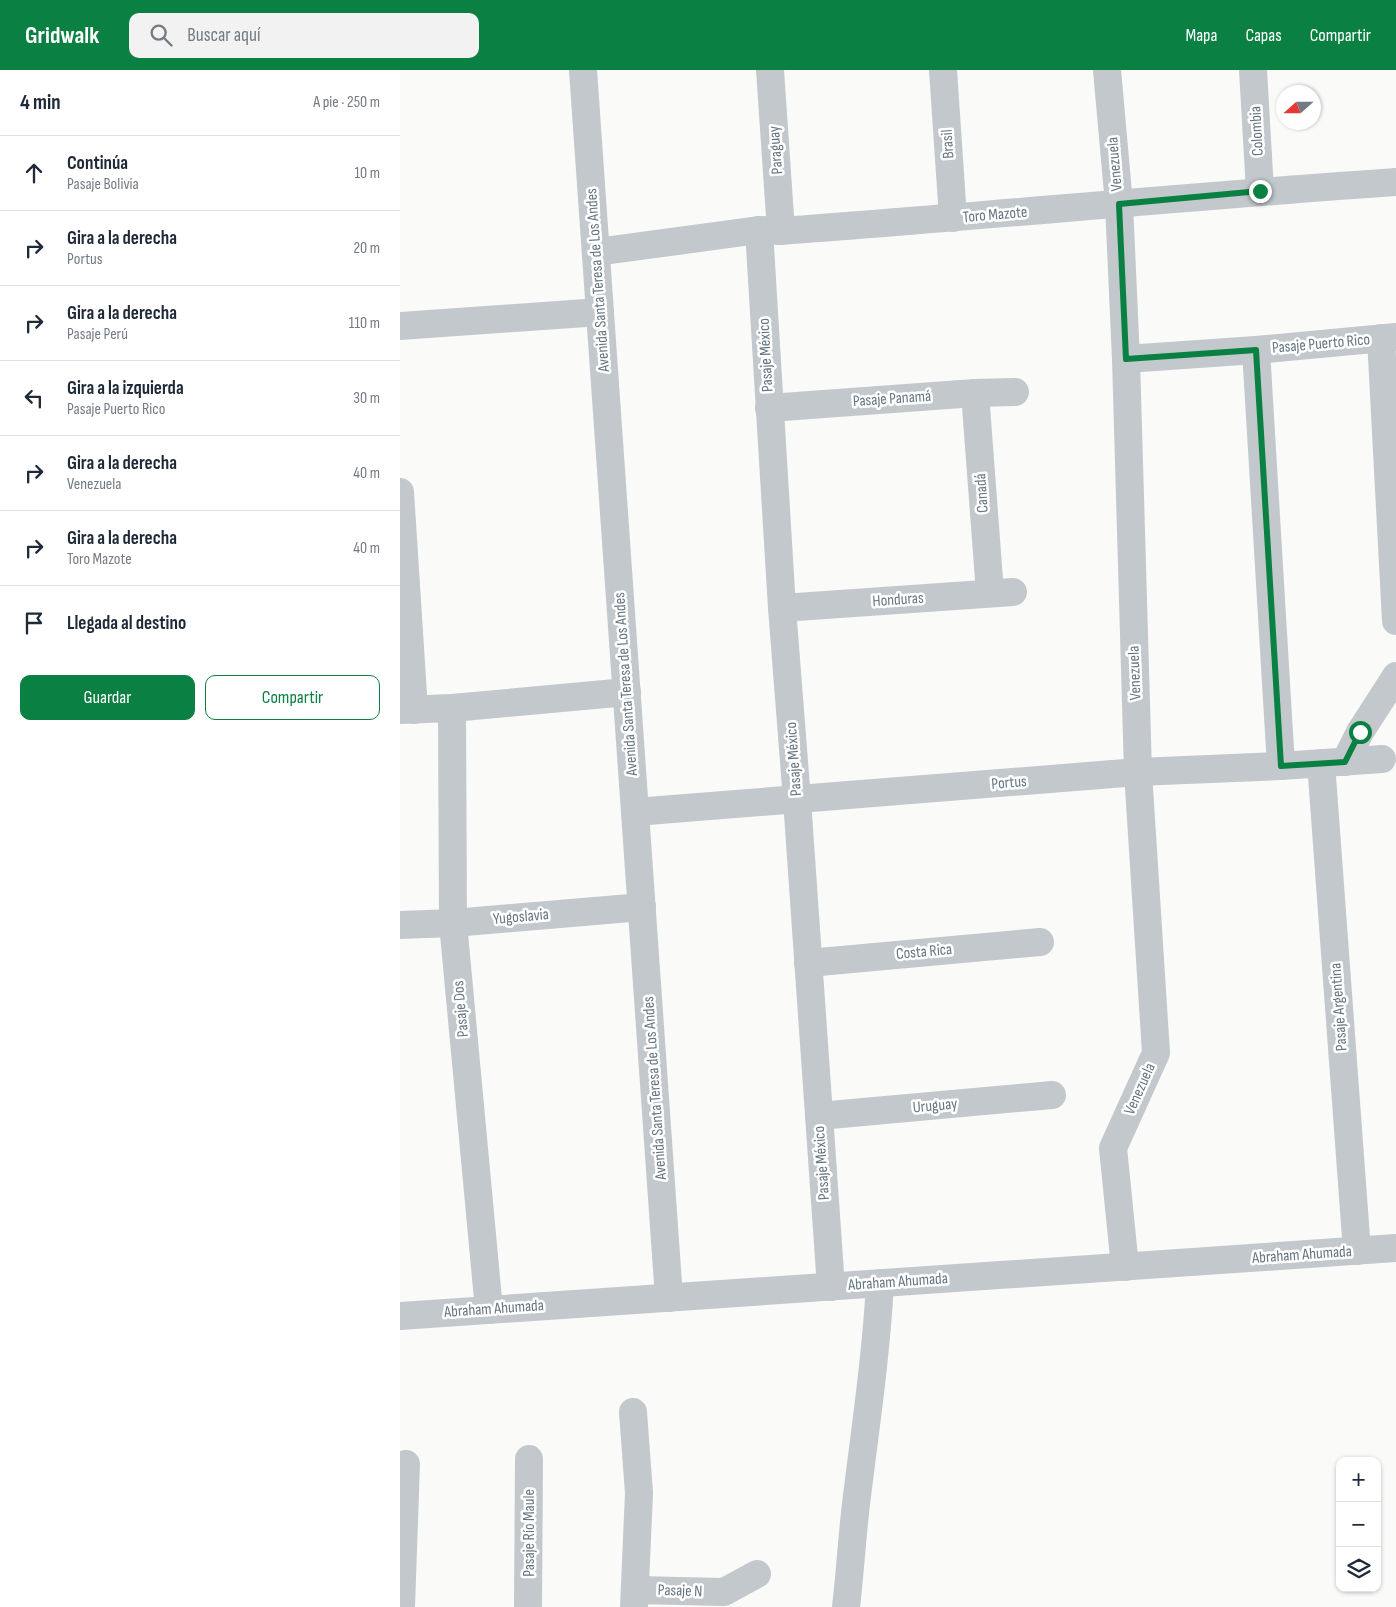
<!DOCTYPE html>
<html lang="es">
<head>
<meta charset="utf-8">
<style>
	:root { --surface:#fff; --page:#f2f2f3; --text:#1f2937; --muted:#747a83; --line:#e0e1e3; --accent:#0b8043 }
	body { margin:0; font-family:"Sofia Sans Condensed",sans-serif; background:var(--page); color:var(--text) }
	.controls { position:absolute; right:15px; bottom:15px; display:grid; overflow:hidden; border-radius:10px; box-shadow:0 1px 4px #0004 }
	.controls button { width:45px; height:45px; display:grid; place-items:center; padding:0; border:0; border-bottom:1px solid var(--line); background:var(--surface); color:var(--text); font:25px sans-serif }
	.compass { position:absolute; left:876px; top:15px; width:45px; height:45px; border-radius:50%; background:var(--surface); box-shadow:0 1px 4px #0004; rotate:249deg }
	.stop { position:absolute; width:15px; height:15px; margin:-11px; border:4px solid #0b8043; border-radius:50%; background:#fff }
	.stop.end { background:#0b8043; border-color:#fff; box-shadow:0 1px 5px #0008 }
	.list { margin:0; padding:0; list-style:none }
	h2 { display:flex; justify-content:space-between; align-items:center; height:65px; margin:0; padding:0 20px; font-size:21px }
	h2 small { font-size:16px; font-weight:400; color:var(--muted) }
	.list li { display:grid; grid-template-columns:32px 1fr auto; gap:15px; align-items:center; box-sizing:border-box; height:75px; padding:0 20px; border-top:1px solid var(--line) }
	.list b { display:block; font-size:19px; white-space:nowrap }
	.list p { margin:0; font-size:16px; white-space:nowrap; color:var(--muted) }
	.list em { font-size:16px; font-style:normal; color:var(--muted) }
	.actions { display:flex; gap:10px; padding:15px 20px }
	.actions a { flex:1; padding:11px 0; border:1px solid var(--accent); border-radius:10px; text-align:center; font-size:18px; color:var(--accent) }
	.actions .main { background:var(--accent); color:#fff }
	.icon { flex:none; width:28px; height:28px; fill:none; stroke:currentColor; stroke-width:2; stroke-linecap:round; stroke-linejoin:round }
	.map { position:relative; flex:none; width:996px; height:1537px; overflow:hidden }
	header { display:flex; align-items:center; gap:30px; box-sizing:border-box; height:70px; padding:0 25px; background:var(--accent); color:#fff }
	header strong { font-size:24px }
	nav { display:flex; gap:28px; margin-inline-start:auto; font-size:18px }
	.search { width:350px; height:45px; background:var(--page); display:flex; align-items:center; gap:12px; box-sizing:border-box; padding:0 18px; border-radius:10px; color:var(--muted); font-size:19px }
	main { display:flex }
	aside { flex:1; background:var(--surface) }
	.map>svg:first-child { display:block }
</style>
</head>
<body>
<header>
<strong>Gridwalk</strong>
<div class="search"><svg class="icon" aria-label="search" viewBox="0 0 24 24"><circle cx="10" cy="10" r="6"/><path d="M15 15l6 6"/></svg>Buscar aquí</div>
<nav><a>Mapa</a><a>Capas</a><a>Compartir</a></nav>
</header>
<main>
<aside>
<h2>4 min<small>A pie · 250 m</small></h2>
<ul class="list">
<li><svg class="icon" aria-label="ahead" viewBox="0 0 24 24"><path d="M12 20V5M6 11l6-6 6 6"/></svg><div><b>Continúa</b><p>Pasaje Bolivia</p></div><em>10 m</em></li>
<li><svg class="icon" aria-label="right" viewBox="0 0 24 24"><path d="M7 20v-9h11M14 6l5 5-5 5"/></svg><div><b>Gira a la derecha</b><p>Portus</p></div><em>20 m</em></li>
<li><svg class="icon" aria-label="right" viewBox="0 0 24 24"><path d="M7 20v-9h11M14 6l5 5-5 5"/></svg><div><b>Gira a la derecha</b><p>Pasaje Perú</p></div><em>110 m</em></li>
<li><svg class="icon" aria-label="left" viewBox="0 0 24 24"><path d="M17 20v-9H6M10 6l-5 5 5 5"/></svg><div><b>Gira a la izquierda</b><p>Pasaje Puerto Rico</p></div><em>30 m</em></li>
<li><svg class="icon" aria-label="right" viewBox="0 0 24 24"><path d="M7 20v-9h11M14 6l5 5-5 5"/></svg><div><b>Gira a la derecha</b><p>Venezuela</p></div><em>40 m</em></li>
<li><svg class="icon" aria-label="right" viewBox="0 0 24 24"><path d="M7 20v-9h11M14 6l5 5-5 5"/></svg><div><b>Gira a la derecha</b><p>Toro Mazote</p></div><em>40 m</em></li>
<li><svg class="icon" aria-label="arrive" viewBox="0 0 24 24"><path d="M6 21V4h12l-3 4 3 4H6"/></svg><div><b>Llegada al destino</b></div></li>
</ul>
<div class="actions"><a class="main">Guardar</a><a>Compartir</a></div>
</aside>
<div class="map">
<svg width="996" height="1537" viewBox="0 0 996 1537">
	<rect width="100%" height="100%" fill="#fafaf8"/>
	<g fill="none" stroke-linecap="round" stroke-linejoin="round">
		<g stroke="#c3c8cc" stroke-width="28">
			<polyline points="183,0 269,1228"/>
			<polyline points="370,0 381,161"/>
			<polyline points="543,0 553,148"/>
			<polyline points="707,0 719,134 726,289 738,702 756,983 713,1078 725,1197"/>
			<polyline points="853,0 860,121"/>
			<polyline points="359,160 382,538 397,730 431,1217"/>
			<path d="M 196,182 L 359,160 L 381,161 C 586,146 791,126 996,112"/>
			<polyline points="0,256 200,242"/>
			<polyline points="981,268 996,551"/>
			<polyline points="856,280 881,696"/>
			<polyline points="726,289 856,280 996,267"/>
			<polyline points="575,323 590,523"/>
			<polyline points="369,338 575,323 615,322"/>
			<polyline points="0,422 14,640"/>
			<polyline points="382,538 613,522"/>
			<polyline points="52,638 53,853 89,1240"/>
			<polyline points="0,640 52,638 227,622"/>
			<polyline points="945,692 960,662 996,606"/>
			<polyline points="921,693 957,1181"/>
			<polyline points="235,742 738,702 881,696 982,689"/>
			<polyline points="0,855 53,853 242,837"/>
			<polyline points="408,893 640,872"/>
			<polyline points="419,1046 652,1025"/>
			<polyline points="0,1246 996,1178"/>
			<polyline points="233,1342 239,1423 234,1537"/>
			<polyline points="235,1520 324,1522 357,1504"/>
			<polyline points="1,1537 6,1394"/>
			<polyline points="128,1537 129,1389"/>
			<path d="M 446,1537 C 450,1503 452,1468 456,1434 C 465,1360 476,1288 480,1213"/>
		</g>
	</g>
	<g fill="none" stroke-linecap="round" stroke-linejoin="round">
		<polyline stroke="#0b8043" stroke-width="6" points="860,121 719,134 726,289 856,280 881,696 945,692 960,662"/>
	</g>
	<g text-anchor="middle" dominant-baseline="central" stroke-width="5" stroke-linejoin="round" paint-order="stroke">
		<g font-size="16" fill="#657683" stroke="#fff">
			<text transform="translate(857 61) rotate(-93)">Colombia</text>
			<text transform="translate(548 74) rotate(-94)">Brasil</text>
			<text transform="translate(376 80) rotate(-94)">Paraguay</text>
			<text transform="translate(715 94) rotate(-95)">Venezuela</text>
			<text transform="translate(595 145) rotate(-5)">Toro Mazote</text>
			<text transform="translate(198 210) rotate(-94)">Avenida Santa Teresa de Los Andes</text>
			<text transform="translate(921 274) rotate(-5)">Pasaje Puerto Rico</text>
			<text transform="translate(366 285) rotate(-93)">Pasaje México</text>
			<text transform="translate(492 329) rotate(-4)">Pasaje Panamá</text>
			<text transform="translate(582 423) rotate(-94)">Canadá</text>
			<text transform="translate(498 530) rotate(-4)">Honduras</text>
			<text transform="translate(735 603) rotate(-92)">Venezuela</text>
			<text transform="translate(226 614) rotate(-94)">Avenida Santa Teresa de Los Andes</text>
			<text transform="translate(394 689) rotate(-94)">Pasaje México</text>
			<text transform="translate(609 713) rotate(-5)">Portus</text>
			<text transform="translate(121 847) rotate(-5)">Yugoslavia</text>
			<text transform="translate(524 882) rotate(-5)">Costa Rica</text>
			<text transform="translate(939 937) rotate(-94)">Pasaje Argentina</text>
			<text transform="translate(61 939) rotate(-95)">Pasaje Dos</text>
			<text transform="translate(255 1018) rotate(-94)">Avenida Santa Teresa de Los Andes</text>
			<text transform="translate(740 1019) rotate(-66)">Venezuela</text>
			<text transform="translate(535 1036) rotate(-5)">Uruguay</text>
			<text transform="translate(422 1093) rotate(-94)">Pasaje México</text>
			<text transform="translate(902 1185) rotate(-4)">Abraham Ahumada</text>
			<text transform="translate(498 1212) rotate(-4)">Abraham Ahumada</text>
			<text transform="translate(94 1239) rotate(-4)">Abraham Ahumada</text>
			<text transform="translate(129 1463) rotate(-90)">Pasaje Río Maule</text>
			<text transform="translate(280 1521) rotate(2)">Pasaje N</text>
		</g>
	</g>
</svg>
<div class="controls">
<button>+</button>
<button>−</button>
<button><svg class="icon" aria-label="layers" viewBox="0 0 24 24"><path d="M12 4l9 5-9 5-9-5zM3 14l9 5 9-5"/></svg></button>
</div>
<svg class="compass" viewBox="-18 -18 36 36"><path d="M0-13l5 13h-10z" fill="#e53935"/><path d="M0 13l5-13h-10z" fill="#747a83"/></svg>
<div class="stop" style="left:960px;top:662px"></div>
<div class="stop end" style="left:860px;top:121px"></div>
</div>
</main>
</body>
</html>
